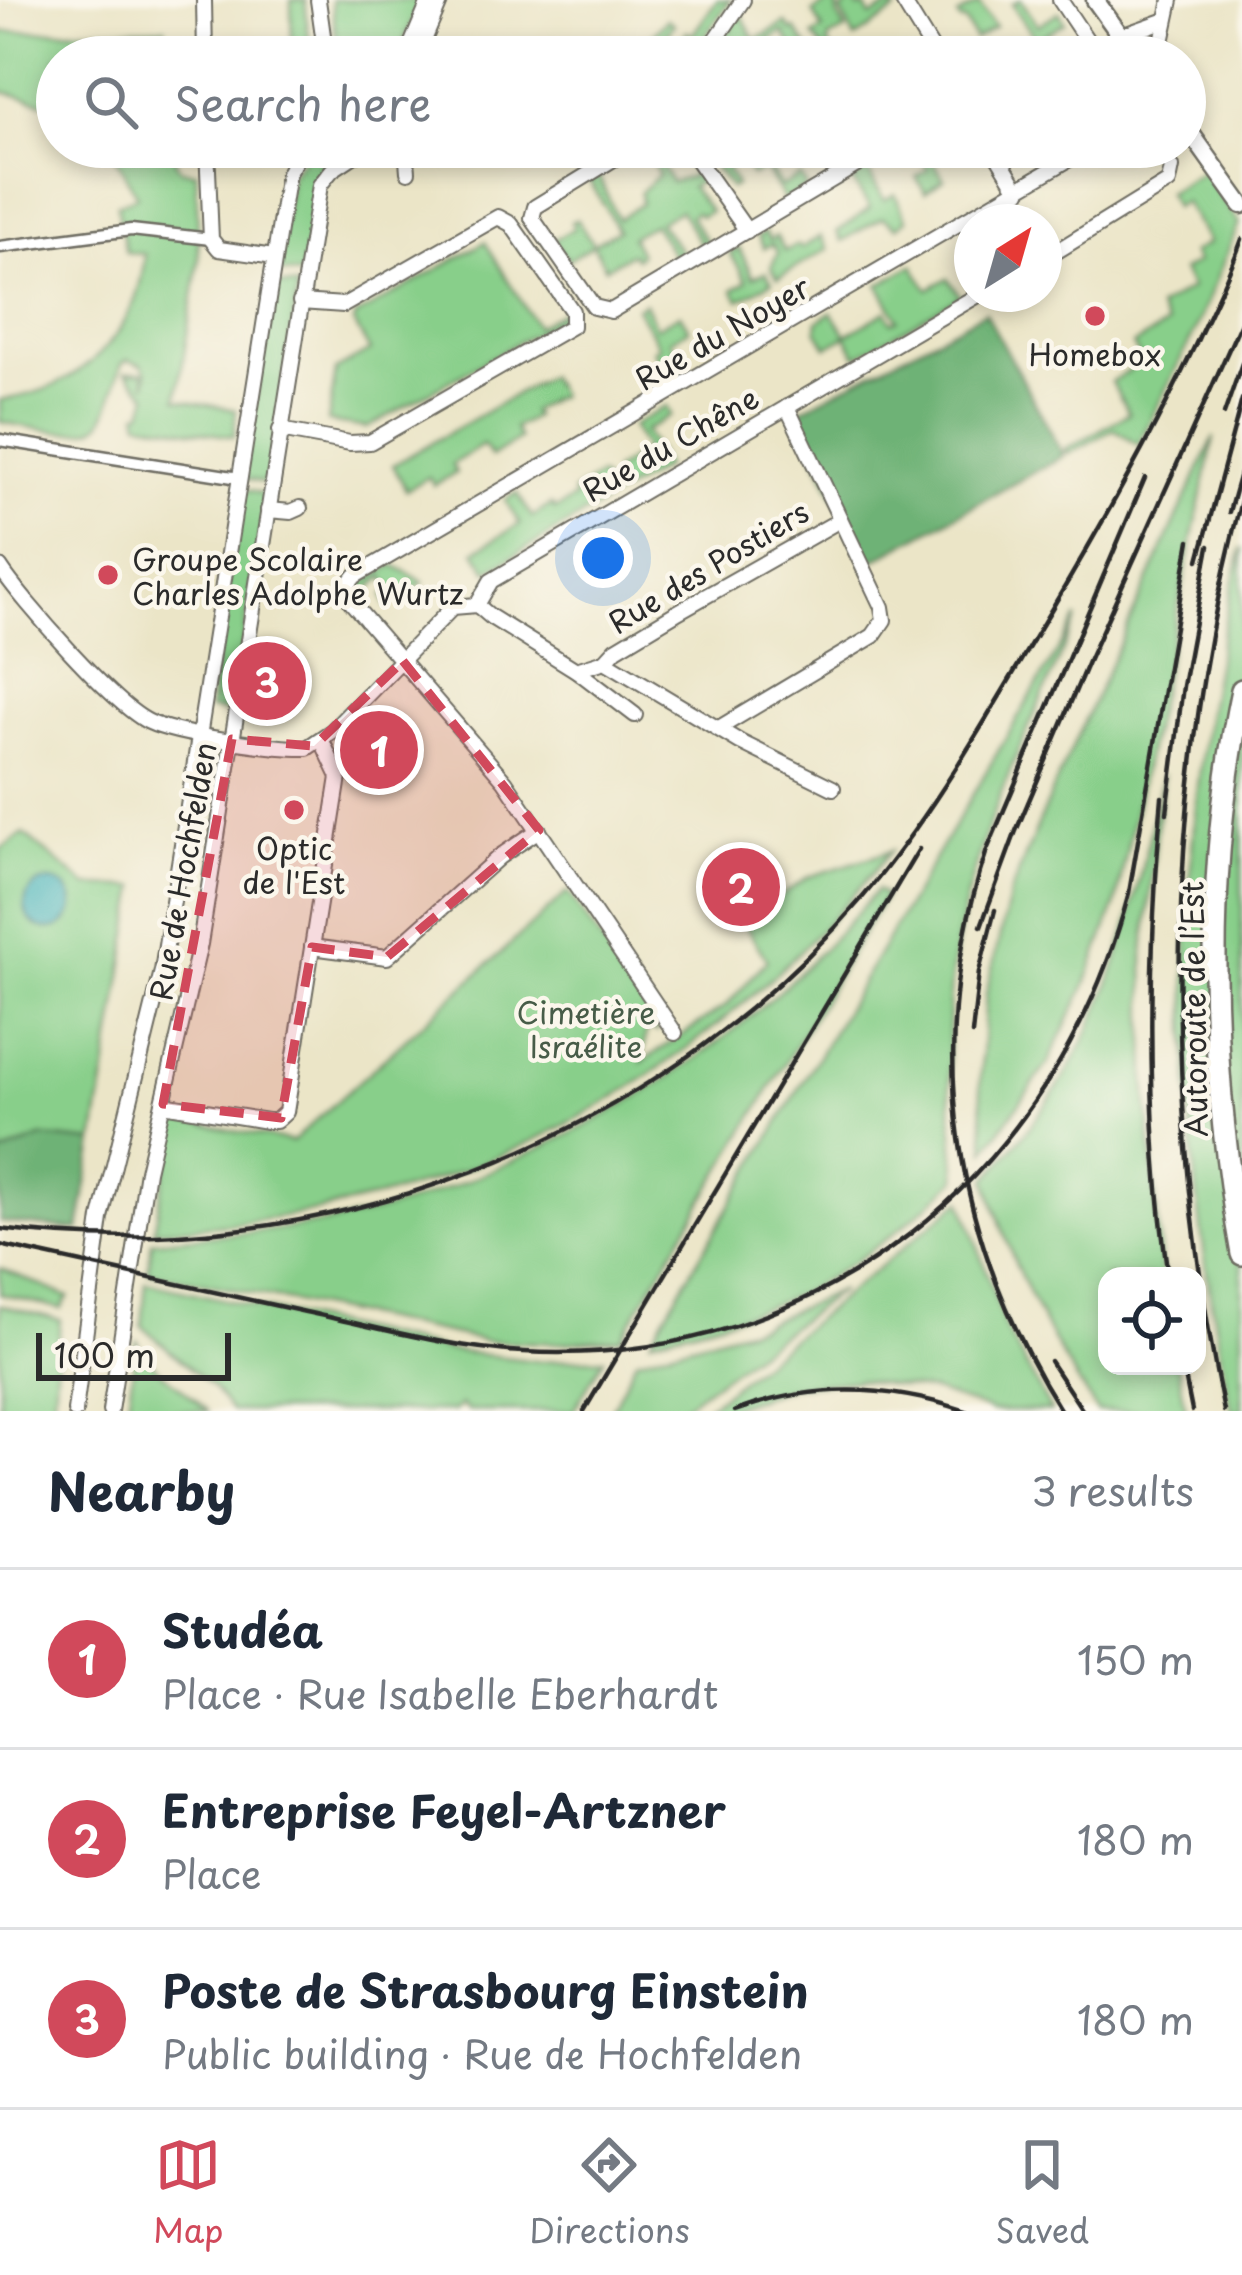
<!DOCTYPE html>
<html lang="en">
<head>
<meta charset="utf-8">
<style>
	:root { --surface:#fff; --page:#f2f2f3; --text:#1f2937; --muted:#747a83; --line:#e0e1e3; --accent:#d1495b }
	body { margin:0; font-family:"Playpen Sans",sans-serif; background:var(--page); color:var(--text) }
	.controls { position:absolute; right:36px; bottom:36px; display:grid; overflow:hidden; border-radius:24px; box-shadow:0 6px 18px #0003 }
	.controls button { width:108px; height:108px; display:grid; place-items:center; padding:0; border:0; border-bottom:3px solid var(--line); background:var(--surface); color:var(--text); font:60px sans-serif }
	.compass { position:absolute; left:954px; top:204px; width:108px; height:108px; border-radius:50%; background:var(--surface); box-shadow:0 6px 18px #0003; rotate:37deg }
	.scale { position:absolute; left:36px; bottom:30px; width:195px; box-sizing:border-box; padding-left:12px; border:6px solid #2b2b2b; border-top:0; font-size:33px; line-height:42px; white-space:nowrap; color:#2b2b2b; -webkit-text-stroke:9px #fbf7ec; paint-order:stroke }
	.you { position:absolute; left:603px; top:558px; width:42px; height:42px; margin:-30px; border:9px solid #fff; border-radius:50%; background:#1a73e8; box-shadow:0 0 0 18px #1a73e833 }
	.badge { display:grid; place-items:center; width:78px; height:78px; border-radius:50%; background:var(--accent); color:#fff; font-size:39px; font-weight:700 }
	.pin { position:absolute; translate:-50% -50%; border:6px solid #fff; box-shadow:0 3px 12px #0006 }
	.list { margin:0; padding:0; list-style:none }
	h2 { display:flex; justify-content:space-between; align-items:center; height:156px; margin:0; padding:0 48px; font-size:51px }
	h2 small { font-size:39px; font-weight:400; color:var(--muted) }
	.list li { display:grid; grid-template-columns:78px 1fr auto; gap:36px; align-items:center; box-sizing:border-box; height:180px; padding:0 48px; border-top:3px solid var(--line) }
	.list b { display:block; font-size:45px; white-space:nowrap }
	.list p { margin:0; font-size:39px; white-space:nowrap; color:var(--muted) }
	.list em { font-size:39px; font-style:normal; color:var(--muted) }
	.icon { flex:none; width:66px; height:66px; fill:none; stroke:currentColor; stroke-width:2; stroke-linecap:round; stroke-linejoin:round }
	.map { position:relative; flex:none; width:1242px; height:1411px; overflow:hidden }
	.search { position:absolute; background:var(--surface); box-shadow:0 6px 18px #0003; left:36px; right:36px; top:36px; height:132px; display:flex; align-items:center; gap:30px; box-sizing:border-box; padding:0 42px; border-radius:66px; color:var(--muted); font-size:45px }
	.sheet { height:696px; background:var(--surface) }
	nav { display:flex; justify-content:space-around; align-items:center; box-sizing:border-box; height:168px; border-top:3px solid var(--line); background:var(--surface); font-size:33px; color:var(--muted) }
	nav a { display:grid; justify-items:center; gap:6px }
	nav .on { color:var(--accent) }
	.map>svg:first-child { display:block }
</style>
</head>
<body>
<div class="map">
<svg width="1242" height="1411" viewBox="0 0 1242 1411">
	<rect width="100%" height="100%" fill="#fbf7ec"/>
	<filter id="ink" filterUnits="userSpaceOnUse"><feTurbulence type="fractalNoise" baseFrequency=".00833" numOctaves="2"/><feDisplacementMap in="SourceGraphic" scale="24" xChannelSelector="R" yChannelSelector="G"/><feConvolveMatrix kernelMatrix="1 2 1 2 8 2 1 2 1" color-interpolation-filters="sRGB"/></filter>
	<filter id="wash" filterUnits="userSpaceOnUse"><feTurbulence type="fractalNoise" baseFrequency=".004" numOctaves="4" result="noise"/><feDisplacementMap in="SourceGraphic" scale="48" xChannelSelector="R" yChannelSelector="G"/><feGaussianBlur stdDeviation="2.7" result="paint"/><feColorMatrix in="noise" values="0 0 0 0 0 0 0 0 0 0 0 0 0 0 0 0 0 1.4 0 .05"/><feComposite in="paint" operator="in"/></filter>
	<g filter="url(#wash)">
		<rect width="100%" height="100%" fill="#ebe5c7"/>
		<g fill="#88cf8a" stroke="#5a7d5a" stroke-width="3">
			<polygon points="291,0 305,0 311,57 292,57"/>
			<polygon points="331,0 421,0 397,57 339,57"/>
			<polygon points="717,0 730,0 691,57 669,57 687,32 692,35"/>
			<polygon points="833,0 854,0 859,9 865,7 871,17 892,6 896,11 855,39 841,11 847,7 844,2 837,6 838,16 846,30 829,38 828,44 836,57 829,57 813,36 823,30 813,12"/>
			<polygon points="1021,0 1038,25 1059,12 1065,22 1036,40 1012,4"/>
			<polygon points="979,4 995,27 975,40 965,21 961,22 957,16"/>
			<polygon points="741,14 755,40 786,23 791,31 795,29 811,53 805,56 800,49 795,51 783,32 769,40 779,57 765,57 755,40 734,52 725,37"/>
			<polygon points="667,19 674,24 656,49 661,57 633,57"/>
			<polygon points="165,28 162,57 57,57 57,106 0,91 0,32"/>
			<path d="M 110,147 L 174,147 L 176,163 L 181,170 L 196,172 L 199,260 L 177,399 L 236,410 L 234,437 L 140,422 L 138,413 L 143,411 L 148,395 L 126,372 L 144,372 L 146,386 L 147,372 L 142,364 L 127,360 L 122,364 C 114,382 113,404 103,420 C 90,444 24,425 0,422 L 0,400 C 79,391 138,335 145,254 L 126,252 L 117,205 L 137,196 Z"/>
			<polygon points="312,147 316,147 323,171 301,275 276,272 291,174"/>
			<polygon points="644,147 658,158 671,182 694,176 678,147 703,179 691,187 710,211 701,216 695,212 690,216 709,245 703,248 680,210 659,222 686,259 678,263 653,224 631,237 640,254 635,258 631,253 606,268 593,245 568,260 554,240 574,228 571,222 577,219 593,244 618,230 589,180 598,175 618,219 641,204 640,192 659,175"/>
			<polygon points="744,147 763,147 770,158 765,161 781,187 800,176 807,187 784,200 765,169 751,176 741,159 726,168 736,185 730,188 714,166"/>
			<polygon points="914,147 925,147 944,179 925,192 916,177 928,170"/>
			<polygon points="868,171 884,200 895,194 907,220 897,227 883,217 842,241 837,232 870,208 852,180"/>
			<polygon points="1203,171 1239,223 1196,329 1138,445 1114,429 1068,454 1065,450 1129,413 1111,382 1143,362 1133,345 1167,325 1158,308 1191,288 1182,271 1197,262 1192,253 1209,243 1184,202 1174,207 1167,193"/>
			<polygon points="765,232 770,240 776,236 785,251 798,245 801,248 821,236 828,249 778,278 771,267 778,253 772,244 764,248 758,236"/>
			<polygon points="485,242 536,326 563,311 566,315 367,428 328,422 336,370 370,351 354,323 356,316"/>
			<polygon points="739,248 753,277 766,272 772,282 739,300 733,290 747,281 730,253"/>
			<polygon points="913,265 928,289 948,278 960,296 857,356 846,336 827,347 817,330 818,321 832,312 846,335 886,311 892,322 898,319 879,285"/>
			<polygon points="274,284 298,287 268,484 242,478"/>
			<polygon points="645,303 656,327 680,314 689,329 670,340 688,372 671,381 653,350 659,346 637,308"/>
			<polygon points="548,376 559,395 531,411 534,417 514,428 519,439 491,457 483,445 452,464 456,473 434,485 429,477 406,490 393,465"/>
			<polygon points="667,406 671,415 645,431 665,467 488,571 475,551 520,524 505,500 517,493 532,517 551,505 555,510 575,498 573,492 599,476 611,487 618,482 613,472 645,450 632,426"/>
			<polygon points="1214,437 1115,906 1084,989 1047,1065 986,1150 980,1086 986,994 1010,894 1050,796"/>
			<polygon points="240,488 267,495 232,713 209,709"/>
			<path d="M 1242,548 L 1242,1411 L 1232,1411 C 1171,1130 1169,827 1242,548 Z"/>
			<polygon points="394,565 424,582 387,606 384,595 392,590 384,577 360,596 363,583"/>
			<path d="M 1077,618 C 1029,730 969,844 953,966 C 943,1036 951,1109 957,1179 C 914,1220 865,1258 813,1286 C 764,1313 704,1325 651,1339 Z"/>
			<path d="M 1163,774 L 1144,952 L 1146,1081 L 1162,1276 L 1107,1276 L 1107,1366 L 1178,1366 L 1186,1411 L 1097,1411 C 1048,1338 1009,1264 987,1179 C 1019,1140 1051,1103 1075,1059 C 1124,970 1141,871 1163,774 Z"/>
			<polygon points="24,834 87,886 137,887 94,1142 43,1137 0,1155 0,849"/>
			<path d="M 891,851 C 722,1056 521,1187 254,1221 C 221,1226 187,1227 154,1230 L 175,1119 L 292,1142 L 568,892 L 653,1019 L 657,1031 L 647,1028 L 642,1062 L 727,1005 L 767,960 L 743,923 L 808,877 Z"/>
			<path d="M 877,890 L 885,896 L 621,1338 L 555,1343 L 485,1341 L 148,1272 L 152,1241 C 215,1234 281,1232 343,1220 C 403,1208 460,1185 515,1160 C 667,1092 768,1016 877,890 Z"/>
			<polygon points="962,1200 1006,1330 1051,1411 992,1411 933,1391 859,1380 794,1386 717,1411 702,1411"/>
			<polygon points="0,1268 68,1297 61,1309 0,1294"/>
			<polygon points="146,1282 452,1351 537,1361 604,1358 573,1411 468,1411 461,1405 453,1411 231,1411 213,1388 142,1326"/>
			<polygon points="841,1290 676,1411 611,1411 636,1359 758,1326"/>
			<polygon points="0,1305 60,1320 53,1411 0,1411"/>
			<path d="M 137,1340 C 147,1369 186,1387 207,1411 L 127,1411 Z"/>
		</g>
		<g fill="#6eb276" stroke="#4c6e50" stroke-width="3">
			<polygon points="985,312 1064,456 867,564 795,413"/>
			<polygon points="43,1137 94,1142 79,1230 0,1222 0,1155"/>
		</g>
		<circle fill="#3fb0b7" stroke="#356e71" stroke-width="3" cx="49" cy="905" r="24"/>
	</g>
	<g filter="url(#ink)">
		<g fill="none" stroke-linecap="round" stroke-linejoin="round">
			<g stroke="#6e6c62" stroke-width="15">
				<g id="pedestrian">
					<polyline points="0,247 131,230 211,239"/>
					<polyline points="0,440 233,477"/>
				</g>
			</g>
			<g stroke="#6e6c62" stroke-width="18">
				<g id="minor">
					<polyline points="204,0 205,57"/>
					<polyline points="318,0 326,57"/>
					<polyline points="902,0 937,57"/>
					<polyline points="1060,0 1098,57"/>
					<polyline points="1121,36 1166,20"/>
					<polyline points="406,57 430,0"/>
					<polyline points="417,57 441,0"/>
					<polyline points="704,57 743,0"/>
					<polyline points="1155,57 1162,42 1171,0"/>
					<polyline points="207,147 211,239 219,249 274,257"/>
					<polyline points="406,147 408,172"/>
					<polyline points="633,147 535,207 532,218 594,307 611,311 887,147"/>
					<polyline points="688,147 747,231"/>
					<polyline points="840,147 852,167"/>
					<polyline points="992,147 1019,191"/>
					<polyline points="1044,259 1169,182 1172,167 1159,147"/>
					<polyline points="280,430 350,443 370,442 572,326 572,311 511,224 498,217 344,305 300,302"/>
					<polyline points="268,510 291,512 300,508"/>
					<path d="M 0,567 C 22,601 115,706 149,722 C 176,735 276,749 307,748 L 332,731 L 453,607 L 477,605 L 491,581 L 980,294"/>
					<polyline points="477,605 491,617 576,670 635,715"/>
					<polyline points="605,661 616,649 676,613 840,520"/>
					<polyline points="576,670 605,661 740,742 833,788"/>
					<polyline points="719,728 873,636 884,620 882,607 787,407"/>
					<polyline points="312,947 387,957 499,857 539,830"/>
					<polyline points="675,1033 505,781 351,602 347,586 355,576 1090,147"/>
					<polyline points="163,1104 267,1121 276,1121 286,1112 339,777 322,741"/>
					<polyline points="75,1411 101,1218 162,971 288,173 303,147"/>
					<polyline points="110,1411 147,1171 200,944 320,185 332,170 367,147"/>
				</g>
			</g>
			<g stroke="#6e6c62" stroke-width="21">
				<g id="tertiary">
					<polyline points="1095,0 1136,57"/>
					<polyline points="1185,125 1242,205"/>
				</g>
			</g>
			<g stroke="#6e6c62" stroke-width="26">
				<path id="trunk" d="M 1242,690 C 1203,874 1209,1071 1242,1254"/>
			</g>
			<use href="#pedestrian" stroke="#fff" stroke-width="10"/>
			<use href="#minor" stroke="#fff" stroke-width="14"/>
			<use href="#tertiary" stroke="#fff" stroke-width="16"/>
			<use href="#trunk" stroke="#fff" stroke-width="21"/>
			<g stroke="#2b2b2b" stroke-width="4.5">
				<polyline points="1224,414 1242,363"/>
				<polyline points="1229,512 1242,466"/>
				<polyline points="1199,560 1242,399"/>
				<path d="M 1162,797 C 1148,956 1145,1118 1168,1276"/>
				<polyline points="1167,813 1183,686 1209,546"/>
				<polyline points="981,926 1016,831 1090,657 1242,320"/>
				<polyline points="972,1034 979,972 995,910"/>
				<path d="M 0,1229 C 322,1270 651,1144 862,898 C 936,811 992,708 1051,610 C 1104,521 1154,432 1198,339 C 1213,306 1230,273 1242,239"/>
				<path d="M 0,1245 C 100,1267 201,1289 301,1311 C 375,1327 449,1348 524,1352 C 821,1368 1055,1174 1129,893 L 1190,540"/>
				<polyline points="1050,1361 1083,1411"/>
				<polyline points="1183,1366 1192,1411"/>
				<polyline points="584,1411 919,849"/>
				<path d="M 735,1411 C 811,1383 890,1385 966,1411"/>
				<path d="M 1061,1411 C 953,1239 922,1045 987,850 L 1145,478"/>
				<path d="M 1224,1411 C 1161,1109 1163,795 1242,497"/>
			</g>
		</g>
	</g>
	<path fill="#d1495b" fill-opacity="0.2" stroke="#d1495b" stroke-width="9" stroke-dasharray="24 15" stroke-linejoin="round" d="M 403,661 L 539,830 L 387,957 L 312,947 L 281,1118 L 163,1104 L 232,739 L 314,746 Z"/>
	<g fill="#d1495b" stroke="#fbf7ec" stroke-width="4.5">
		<circle cx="1095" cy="316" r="12"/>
		<circle cx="108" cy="575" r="12"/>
		<circle cx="294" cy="810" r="12"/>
	</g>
	<g text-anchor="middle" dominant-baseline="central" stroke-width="9" stroke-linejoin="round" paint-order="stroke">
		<g font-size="30" fill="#2b2b2b" stroke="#fbf7ec">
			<text transform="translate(722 332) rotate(-30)">Rue du Noyer</text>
			<text transform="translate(670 443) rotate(-30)">Rue du Chêne</text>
			<text transform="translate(708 566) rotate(-31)">Rue des Postiers</text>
			<text transform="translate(182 871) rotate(-80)">Rue de Hochfelden</text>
			<text transform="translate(1193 1009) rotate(-91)">Autoroute de l’Est</text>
		</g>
		<g font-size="30" fill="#2b2b2b" stroke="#fbf7ec">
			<text x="1095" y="353">Homebox</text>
			<text x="132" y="558" text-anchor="start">Groupe Scolaire<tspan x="132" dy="34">Charles Adolphe Wurtz</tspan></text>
			<text x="294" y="847">Optic<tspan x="294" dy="34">de l'Est</tspan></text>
		</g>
		<g font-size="30" fill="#475c48" stroke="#fbf7ec">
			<text x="586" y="1011">Cimetière<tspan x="586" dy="34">Israélite</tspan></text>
		</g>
	</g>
</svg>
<div class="controls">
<button><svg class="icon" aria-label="locate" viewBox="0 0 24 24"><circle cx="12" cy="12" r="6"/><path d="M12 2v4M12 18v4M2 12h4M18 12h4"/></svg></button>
</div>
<svg class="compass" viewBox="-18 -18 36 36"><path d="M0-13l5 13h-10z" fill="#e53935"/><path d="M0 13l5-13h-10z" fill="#747a83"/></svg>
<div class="scale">100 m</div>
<div class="you"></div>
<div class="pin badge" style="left:379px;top:750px">1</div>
<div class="pin badge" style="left:741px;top:887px">2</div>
<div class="pin badge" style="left:267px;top:681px">3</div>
<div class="search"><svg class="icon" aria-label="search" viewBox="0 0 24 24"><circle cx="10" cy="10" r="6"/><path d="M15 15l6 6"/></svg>Search here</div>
</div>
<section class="sheet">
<h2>Nearby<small>3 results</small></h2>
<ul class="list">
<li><span class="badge">1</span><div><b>Studéa</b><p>Place · Rue Isabelle Eberhardt</p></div><em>150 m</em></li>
<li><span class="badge">2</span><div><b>Entreprise Feyel-Artzner</b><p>Place</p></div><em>180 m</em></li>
<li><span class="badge">3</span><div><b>Poste de Strasbourg Einstein</b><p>Public building · Rue de Hochfelden</p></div><em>180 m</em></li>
</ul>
</section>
<nav>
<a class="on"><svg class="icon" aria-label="map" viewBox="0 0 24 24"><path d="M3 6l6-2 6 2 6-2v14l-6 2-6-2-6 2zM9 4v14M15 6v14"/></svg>Map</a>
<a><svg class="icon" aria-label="directions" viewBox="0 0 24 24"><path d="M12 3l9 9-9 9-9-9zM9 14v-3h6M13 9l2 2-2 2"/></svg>Directions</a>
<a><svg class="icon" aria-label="saved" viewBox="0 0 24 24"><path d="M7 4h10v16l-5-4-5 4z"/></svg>Saved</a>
</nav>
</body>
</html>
